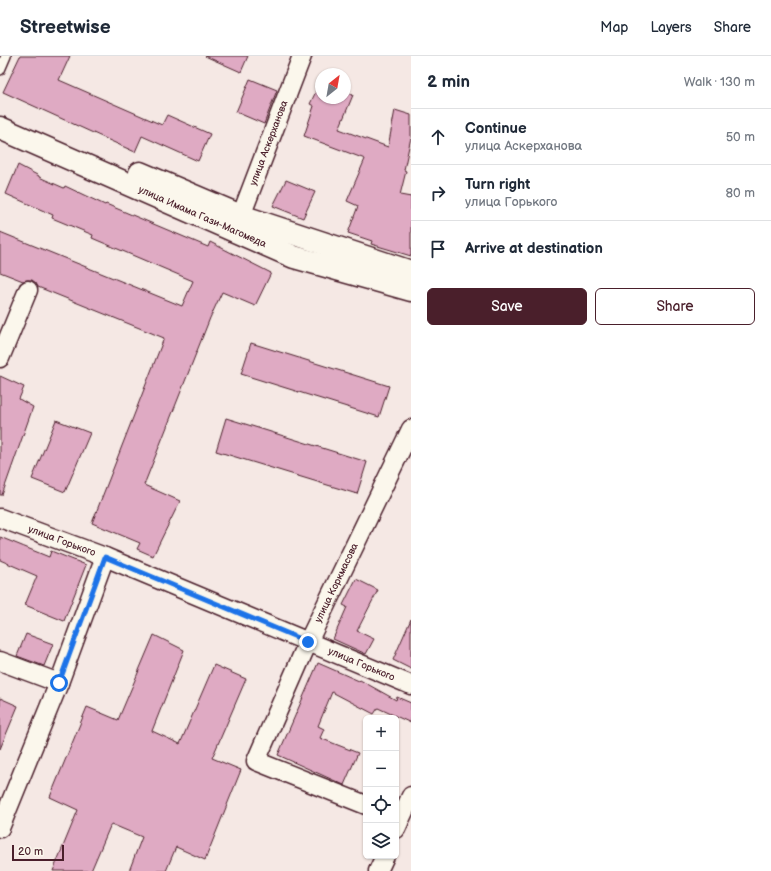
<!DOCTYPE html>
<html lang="en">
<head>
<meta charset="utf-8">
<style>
	:root { --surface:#fff; --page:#f2f2f3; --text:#1f2937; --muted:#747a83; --line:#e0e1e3; --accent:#4a1f2b }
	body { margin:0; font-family:"Balsamiq Sans",sans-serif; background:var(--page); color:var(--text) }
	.controls { position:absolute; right:12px; bottom:12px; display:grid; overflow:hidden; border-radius:6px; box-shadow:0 1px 3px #0004 }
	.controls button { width:36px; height:36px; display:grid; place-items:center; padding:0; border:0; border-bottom:1px solid var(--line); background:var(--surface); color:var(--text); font:20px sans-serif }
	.compass { position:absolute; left:315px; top:12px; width:36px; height:36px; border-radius:50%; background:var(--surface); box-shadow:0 1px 3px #0004; rotate:31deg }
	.scale { position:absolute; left:12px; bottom:10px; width:52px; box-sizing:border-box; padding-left:4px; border:2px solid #4a1f2b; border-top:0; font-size:11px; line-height:14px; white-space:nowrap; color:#4a1f2b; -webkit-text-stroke:3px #fbf7ec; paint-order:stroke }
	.stop { position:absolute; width:12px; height:12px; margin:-9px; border:3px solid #1a73e8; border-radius:50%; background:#fff }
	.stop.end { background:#1a73e8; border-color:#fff; box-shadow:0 1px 4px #0008 }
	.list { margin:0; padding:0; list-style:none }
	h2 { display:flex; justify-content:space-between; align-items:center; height:52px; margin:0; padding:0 16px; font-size:17px }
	h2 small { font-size:13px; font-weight:400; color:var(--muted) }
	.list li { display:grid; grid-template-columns:26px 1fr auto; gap:12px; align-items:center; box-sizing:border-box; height:56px; padding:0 16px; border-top:1px solid var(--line) }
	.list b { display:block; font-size:15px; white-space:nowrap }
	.list p { margin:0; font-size:13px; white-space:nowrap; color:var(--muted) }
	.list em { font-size:13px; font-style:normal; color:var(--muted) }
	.actions { display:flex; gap:8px; padding:12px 16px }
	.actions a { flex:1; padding:9px 0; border:1px solid var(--accent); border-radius:6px; text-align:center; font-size:14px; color:var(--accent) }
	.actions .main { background:var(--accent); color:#fff }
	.icon { flex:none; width:22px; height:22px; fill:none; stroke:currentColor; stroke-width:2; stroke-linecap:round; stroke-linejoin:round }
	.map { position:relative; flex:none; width:411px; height:815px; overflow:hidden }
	header { display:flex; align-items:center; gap:24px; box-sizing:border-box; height:56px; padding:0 20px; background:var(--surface); border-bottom:1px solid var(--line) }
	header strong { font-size:19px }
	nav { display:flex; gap:22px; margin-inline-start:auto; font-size:14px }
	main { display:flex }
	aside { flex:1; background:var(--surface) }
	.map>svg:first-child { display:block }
</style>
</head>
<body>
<header>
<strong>Streetwise</strong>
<nav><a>Map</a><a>Layers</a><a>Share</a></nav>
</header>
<main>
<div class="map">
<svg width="411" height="815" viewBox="0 0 411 815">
	<rect width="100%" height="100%" fill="#f5e8e4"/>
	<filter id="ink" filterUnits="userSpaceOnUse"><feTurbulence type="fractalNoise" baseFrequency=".025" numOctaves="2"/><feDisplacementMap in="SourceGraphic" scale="8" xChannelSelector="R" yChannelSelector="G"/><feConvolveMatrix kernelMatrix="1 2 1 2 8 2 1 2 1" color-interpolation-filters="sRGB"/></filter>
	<g filter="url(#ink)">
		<g fill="#dfaac3" stroke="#4a1f2b">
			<polygon points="20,0 70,0 59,24 162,69 167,59 210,78 198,105 142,80 135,96 3,36"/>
			<polygon points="205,0 248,0 241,16"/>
			<polygon points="250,23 277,34 264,68 236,56"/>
			<polygon points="321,25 321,42 345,42 345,35 353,39 339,73 388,91 395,54 411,59 411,81 404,114 406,115 400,139 411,141 411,200 371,188 372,185 348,177 358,150 347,145 365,103 304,80 314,50 310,48"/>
			<polygon points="18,109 39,120 39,121 64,132 65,130 105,149 106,148 208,191 210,186 271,217 255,250 222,236 210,262 144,429 180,445 153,500 137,493 140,487 92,467 164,282 38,231 36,227 32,224 27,224 23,225 0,216 0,176 182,250 193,225 92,182 93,179 52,162 53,159 6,138"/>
			<polygon points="286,124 315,136 303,162 273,150"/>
			<polygon points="251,287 389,330 379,361 241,318"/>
			<polygon points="0,320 24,331 19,343 33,351 2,439 0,439"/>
			<polygon points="226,362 367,406 357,438 216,395"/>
			<polygon points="56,364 90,377 65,436 32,423"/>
			<polygon points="0,481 49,501 51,495 86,509 64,565 25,549 37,520 0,504"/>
			<polygon points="356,523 378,534 357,575 374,583 366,598 333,583 347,551 343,549"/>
			<polygon points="411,563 411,613 393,604"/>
			<polygon points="26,578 53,588 44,610 17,600"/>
			<polygon points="154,579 184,594 152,675 180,688 214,609 246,623 212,702 241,714 205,804 176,791 166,815 129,815 142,781 111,768 91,815 53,815 78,754 50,741 87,651 118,664"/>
			<polygon points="318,607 359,625 360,624 396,644 397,641 411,647 411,667 378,652 374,658 332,636 318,670 324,673 320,682 358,697 344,729 278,699"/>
			<polygon points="0,642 18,650 0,693"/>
		</g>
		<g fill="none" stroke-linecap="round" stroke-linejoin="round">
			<g stroke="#4a1f2b" stroke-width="12">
				<polyline id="lane" points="0,14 6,0"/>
			</g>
			<g stroke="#4a1f2b" stroke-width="21">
				<g id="street">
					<path id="s1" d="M 236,173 L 302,0"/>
					<polyline points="0,302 28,234"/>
					<path id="s2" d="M 0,462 L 105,501 L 411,629"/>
					<polyline points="0,605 59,627"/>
					<path id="s3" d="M 366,749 L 256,705 L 308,586 L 411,373"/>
					<polyline points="0,772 59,627 105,501"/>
					<polyline points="396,773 411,740"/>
					<polyline points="378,815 385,800"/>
				</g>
			</g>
			<g stroke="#4a1f2b" stroke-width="25">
				<g id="secondary">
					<path id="s4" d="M 0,72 L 294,201 L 411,234"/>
					<polyline points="140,117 241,160 411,216"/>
				</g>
			</g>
			<use href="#lane" stroke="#fbf7ec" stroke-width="9"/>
			<use href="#street" stroke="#fbf7ec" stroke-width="18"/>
			<use href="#secondary" stroke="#fbf7ec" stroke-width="22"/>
		</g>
	</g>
	<g fill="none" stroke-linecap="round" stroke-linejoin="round" filter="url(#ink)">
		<polyline stroke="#1a73e8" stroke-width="5" points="59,627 105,501 308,586"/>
	</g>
	<g text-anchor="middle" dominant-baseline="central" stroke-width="4" stroke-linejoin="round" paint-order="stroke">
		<g font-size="10" fill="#4a1f2b" stroke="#fbf7ec">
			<text stroke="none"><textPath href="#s1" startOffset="92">улица Аскерханова</textPath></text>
			<text stroke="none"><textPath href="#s4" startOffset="221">улица Имама Гази-Магомеда</textPath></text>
			<text stroke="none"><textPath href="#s2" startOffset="66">улица Горького</textPath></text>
			<text stroke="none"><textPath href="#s3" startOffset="314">улица Коркмасова</textPath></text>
			<text stroke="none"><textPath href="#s2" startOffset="390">улица Горького</textPath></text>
		</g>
	</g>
</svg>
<div class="controls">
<button>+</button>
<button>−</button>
<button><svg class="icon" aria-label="locate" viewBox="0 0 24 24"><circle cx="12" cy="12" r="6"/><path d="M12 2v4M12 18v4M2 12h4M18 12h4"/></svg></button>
<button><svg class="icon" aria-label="layers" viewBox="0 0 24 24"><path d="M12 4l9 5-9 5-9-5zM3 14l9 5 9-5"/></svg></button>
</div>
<svg class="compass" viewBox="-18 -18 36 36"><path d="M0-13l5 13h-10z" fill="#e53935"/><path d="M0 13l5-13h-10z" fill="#747a83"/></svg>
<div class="scale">20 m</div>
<div class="stop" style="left:59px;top:627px"></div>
<div class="stop end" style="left:308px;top:586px"></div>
</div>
<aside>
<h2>2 min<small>Walk · 130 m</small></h2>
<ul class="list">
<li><svg class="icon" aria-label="ahead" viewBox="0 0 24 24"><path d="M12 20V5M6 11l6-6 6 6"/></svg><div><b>Continue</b><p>улица Аскерханова</p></div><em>50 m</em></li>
<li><svg class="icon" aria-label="right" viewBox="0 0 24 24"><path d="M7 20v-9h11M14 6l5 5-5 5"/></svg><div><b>Turn right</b><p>улица Горького</p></div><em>80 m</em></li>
<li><svg class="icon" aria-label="arrive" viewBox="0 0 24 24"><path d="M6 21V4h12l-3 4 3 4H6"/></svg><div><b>Arrive at destination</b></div></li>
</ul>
<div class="actions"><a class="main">Save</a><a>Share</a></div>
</aside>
</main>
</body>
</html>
